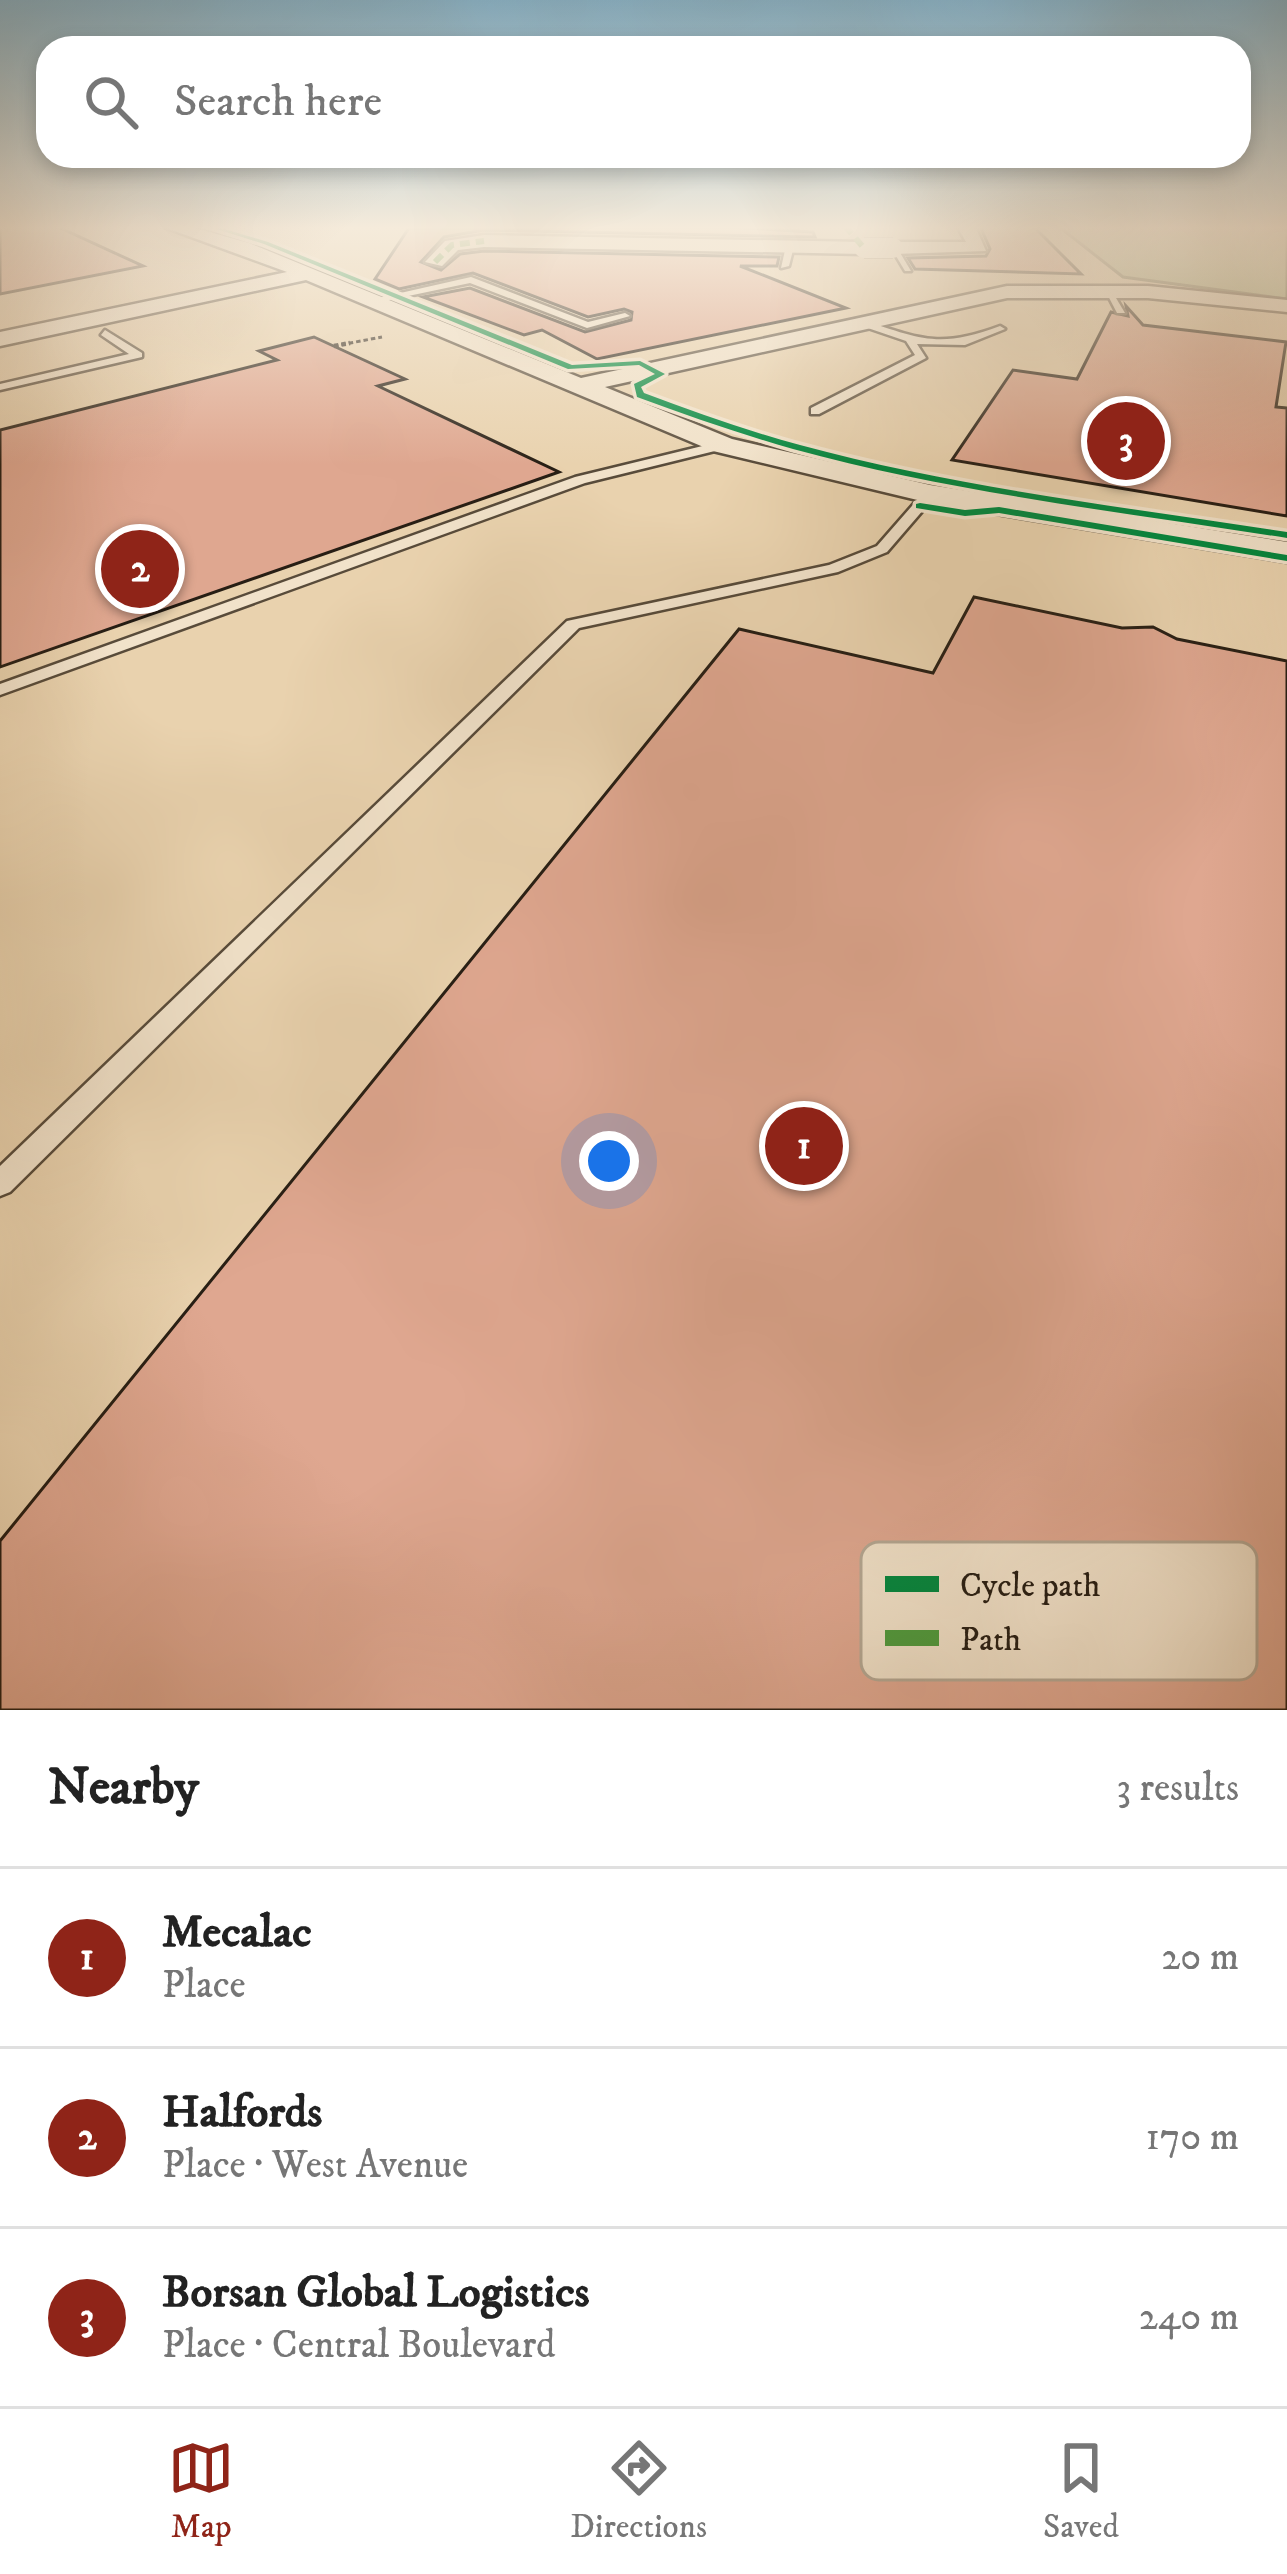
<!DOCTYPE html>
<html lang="en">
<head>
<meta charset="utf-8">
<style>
	:root { --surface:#fff; --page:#f2f2f2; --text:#222; --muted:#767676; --line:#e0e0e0; --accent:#8f2418 }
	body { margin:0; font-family:"IM FELL DW Pica",serif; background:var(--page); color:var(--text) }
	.you { position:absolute; left:609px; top:1161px; width:42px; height:42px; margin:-30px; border:9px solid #fff; border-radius:50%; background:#1a73e8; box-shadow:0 0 0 18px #1a73e833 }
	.badge { display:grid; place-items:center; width:78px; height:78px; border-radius:50%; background:var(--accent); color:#fff; font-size:39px; font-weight:700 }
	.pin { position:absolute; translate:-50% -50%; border:6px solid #fff; box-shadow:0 3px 12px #0006 }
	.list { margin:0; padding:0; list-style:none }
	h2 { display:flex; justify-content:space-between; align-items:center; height:156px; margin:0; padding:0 48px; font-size:51px }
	h2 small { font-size:39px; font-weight:400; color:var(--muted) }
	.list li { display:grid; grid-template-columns:78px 1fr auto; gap:36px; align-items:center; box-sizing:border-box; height:180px; padding:0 48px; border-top:3px solid var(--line) }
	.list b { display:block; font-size:45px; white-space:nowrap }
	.list p { margin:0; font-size:39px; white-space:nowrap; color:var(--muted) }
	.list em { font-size:39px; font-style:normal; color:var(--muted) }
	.icon { flex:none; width:66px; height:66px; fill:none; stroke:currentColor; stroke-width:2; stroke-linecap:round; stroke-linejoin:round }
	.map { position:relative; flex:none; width:1287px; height:1710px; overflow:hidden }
	.search { position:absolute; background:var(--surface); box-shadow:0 6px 18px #0003; left:36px; right:36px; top:36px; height:132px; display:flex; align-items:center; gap:30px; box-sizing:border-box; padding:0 42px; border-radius:36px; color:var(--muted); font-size:45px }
	.sheet { height:696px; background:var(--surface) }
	nav { display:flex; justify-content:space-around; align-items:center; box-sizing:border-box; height:168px; border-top:3px solid var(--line); background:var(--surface); font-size:33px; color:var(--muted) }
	nav a { display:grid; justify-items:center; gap:6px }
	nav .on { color:var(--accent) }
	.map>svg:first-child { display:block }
</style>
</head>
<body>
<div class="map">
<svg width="1287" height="1710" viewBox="0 0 1287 1710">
	<rect width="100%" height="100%" fill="#e9d2ae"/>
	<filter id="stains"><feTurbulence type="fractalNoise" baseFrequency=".00167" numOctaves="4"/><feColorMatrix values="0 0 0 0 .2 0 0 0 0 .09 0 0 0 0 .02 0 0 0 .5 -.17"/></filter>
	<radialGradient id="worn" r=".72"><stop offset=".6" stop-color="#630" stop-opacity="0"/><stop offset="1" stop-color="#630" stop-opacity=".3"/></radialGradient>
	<polygon fill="#b2bd8e" stroke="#6c6e51" stroke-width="3" points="1058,226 1287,226 1287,299 1123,277"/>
	<g fill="#dfa790" stroke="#271e14" stroke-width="3">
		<polygon points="0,226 56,226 143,266 0,294"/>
		<polygon points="980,226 1033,226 1081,274 915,269 908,258 986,256 990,249"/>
		<polygon points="731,227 813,232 815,237 484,230 444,237 421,262 441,270 460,254 484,251 779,257 777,266 740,266 846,308 597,359 542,330 524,335 423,297 470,288 585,332 631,320 632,312 624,309 588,317 473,273 399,289 375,279 409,228"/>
		<polygon points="1126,306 1143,325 1286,342 1276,407 1287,408 1287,516 952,460 1013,370 1077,379 1111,312 1128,316"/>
		<polygon points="314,337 405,379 378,386 559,472 0,667 0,430 277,360 259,351"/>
		<polygon points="974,597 1122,628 1153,627 1177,639 1287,661 1287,1710 0,1710 0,1541 739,629 933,673"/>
	</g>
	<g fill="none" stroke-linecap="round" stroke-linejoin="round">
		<g stroke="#584b3a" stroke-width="5">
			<g id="service">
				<polygon points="790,243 794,246 789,266 781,268 786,246"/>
				<polygon points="890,246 896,246 911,271 905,271"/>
				<polygon points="471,277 588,322 625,313 630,316 587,328 470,283 370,304 365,301"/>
				<polygon points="1104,288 1110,288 1125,313 1117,313"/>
				<path d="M 860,319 C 920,339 939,349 1000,326 L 1005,329 L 965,345 L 917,344 L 926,358 L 819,414 L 811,414 L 811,408 L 915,355 L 906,341 L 856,324 Z"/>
				<polygon points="105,330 142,353 142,357 0,390 0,384 129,354 101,335"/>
				<polygon points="723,441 727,442 727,448 585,483 0,695 0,684 575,477"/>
				<polygon points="925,491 937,494 887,552 838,572 579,628 10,1192 0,1196 0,1166 567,621 829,565 877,546"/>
			</g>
		</g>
		<g stroke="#584b3a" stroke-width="5">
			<g id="minor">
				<polygon points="161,226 188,226 249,243 581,378 1007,286 1148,286 1287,300 1287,312 1148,298 1007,298 605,387 732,439 930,485 1287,542 1287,562 930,503 713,451 306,280 0,346 0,332 287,272"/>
				<polygon points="957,226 975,226 986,251 893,254 884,248 893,242 966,242"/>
				<polygon points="484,235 864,242 873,248 864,254 484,247 458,250 442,266 425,262 445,241"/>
			</g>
		</g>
		<polyline stroke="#271e14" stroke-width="3" stroke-dasharray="4.5 3" stroke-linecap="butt" points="334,346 382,337"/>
		<polyline stroke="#271e14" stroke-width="4.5" stroke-dasharray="4.5 3" stroke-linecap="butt" points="334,346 350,343"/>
		<use href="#service" fill="#f1e2ca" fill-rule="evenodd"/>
		<use href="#minor" fill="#f1e2ca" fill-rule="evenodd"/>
		<g stroke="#584b3a" stroke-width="21" stroke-linecap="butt">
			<polyline id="minor-bridge" points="864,248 893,248"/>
		</g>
		<use href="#minor-bridge" stroke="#f1e2ca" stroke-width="20"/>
		<g stroke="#4e9a3d" stroke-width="6" stroke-dasharray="10 6" stroke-linecap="butt">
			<polyline points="845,226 864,248"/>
			<polyline points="435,262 452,245 484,241"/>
		</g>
		<g stroke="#f1e2ca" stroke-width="7">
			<g id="cycleway">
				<path d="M 207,226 L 215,226 L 268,242 L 572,365 L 640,361 L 665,374 L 641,387 L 644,393 C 695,412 747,431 800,445 C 959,488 1124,507 1287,532 L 1287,538 C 1122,512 954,493 793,449 C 740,434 689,416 637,397 L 634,384 L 655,374 L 639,365 L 568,369 L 264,244 Z"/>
				<polygon points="920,503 965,510 999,507 1287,555 1287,561 999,513 965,516 916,508 916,504"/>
			</g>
		</g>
		<use href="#cycleway" fill="#00873e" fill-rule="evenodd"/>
	</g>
	<linearGradient id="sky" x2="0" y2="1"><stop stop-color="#87b6cf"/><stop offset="0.49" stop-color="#f5ebdb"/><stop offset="1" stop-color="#f5ebdb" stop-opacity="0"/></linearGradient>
	<rect width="1287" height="465" fill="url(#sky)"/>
	<rect x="861" y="1542" width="396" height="138" rx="18" fill="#f1e2ca" stroke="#b4a793" stroke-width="3"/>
	<rect x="885" y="1576" width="54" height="16" fill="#00873e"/>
	<rect x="885" y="1630" width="54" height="16" fill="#4e9a3d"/>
	<g font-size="33" fill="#271e14">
		<text x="960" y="1596">Cycle path</text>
		<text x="960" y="1650">Path</text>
	</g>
	<rect width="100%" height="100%" filter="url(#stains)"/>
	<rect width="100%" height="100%" fill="url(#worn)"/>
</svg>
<div class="you"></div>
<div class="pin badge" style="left:804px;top:1146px">1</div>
<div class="pin badge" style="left:140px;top:569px">2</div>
<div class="pin badge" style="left:1126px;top:441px">3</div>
<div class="search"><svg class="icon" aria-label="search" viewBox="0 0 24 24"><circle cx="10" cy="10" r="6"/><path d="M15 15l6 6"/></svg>Search here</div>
</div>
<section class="sheet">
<h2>Nearby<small>3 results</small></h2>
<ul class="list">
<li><span class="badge">1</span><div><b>Mecalac</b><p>Place</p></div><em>20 m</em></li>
<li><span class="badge">2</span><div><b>Halfords</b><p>Place · West Avenue</p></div><em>170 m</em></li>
<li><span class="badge">3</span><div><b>Borsan Global Logistics</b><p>Place · Central Boulevard</p></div><em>240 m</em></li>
</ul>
</section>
<nav>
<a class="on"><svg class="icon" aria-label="map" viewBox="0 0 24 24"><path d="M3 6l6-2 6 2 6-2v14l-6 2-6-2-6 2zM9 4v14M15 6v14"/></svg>Map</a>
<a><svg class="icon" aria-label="directions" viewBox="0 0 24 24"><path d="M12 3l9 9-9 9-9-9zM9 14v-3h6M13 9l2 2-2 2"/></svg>Directions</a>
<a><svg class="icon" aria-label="saved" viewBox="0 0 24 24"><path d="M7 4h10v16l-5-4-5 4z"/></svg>Saved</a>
</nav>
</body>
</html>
